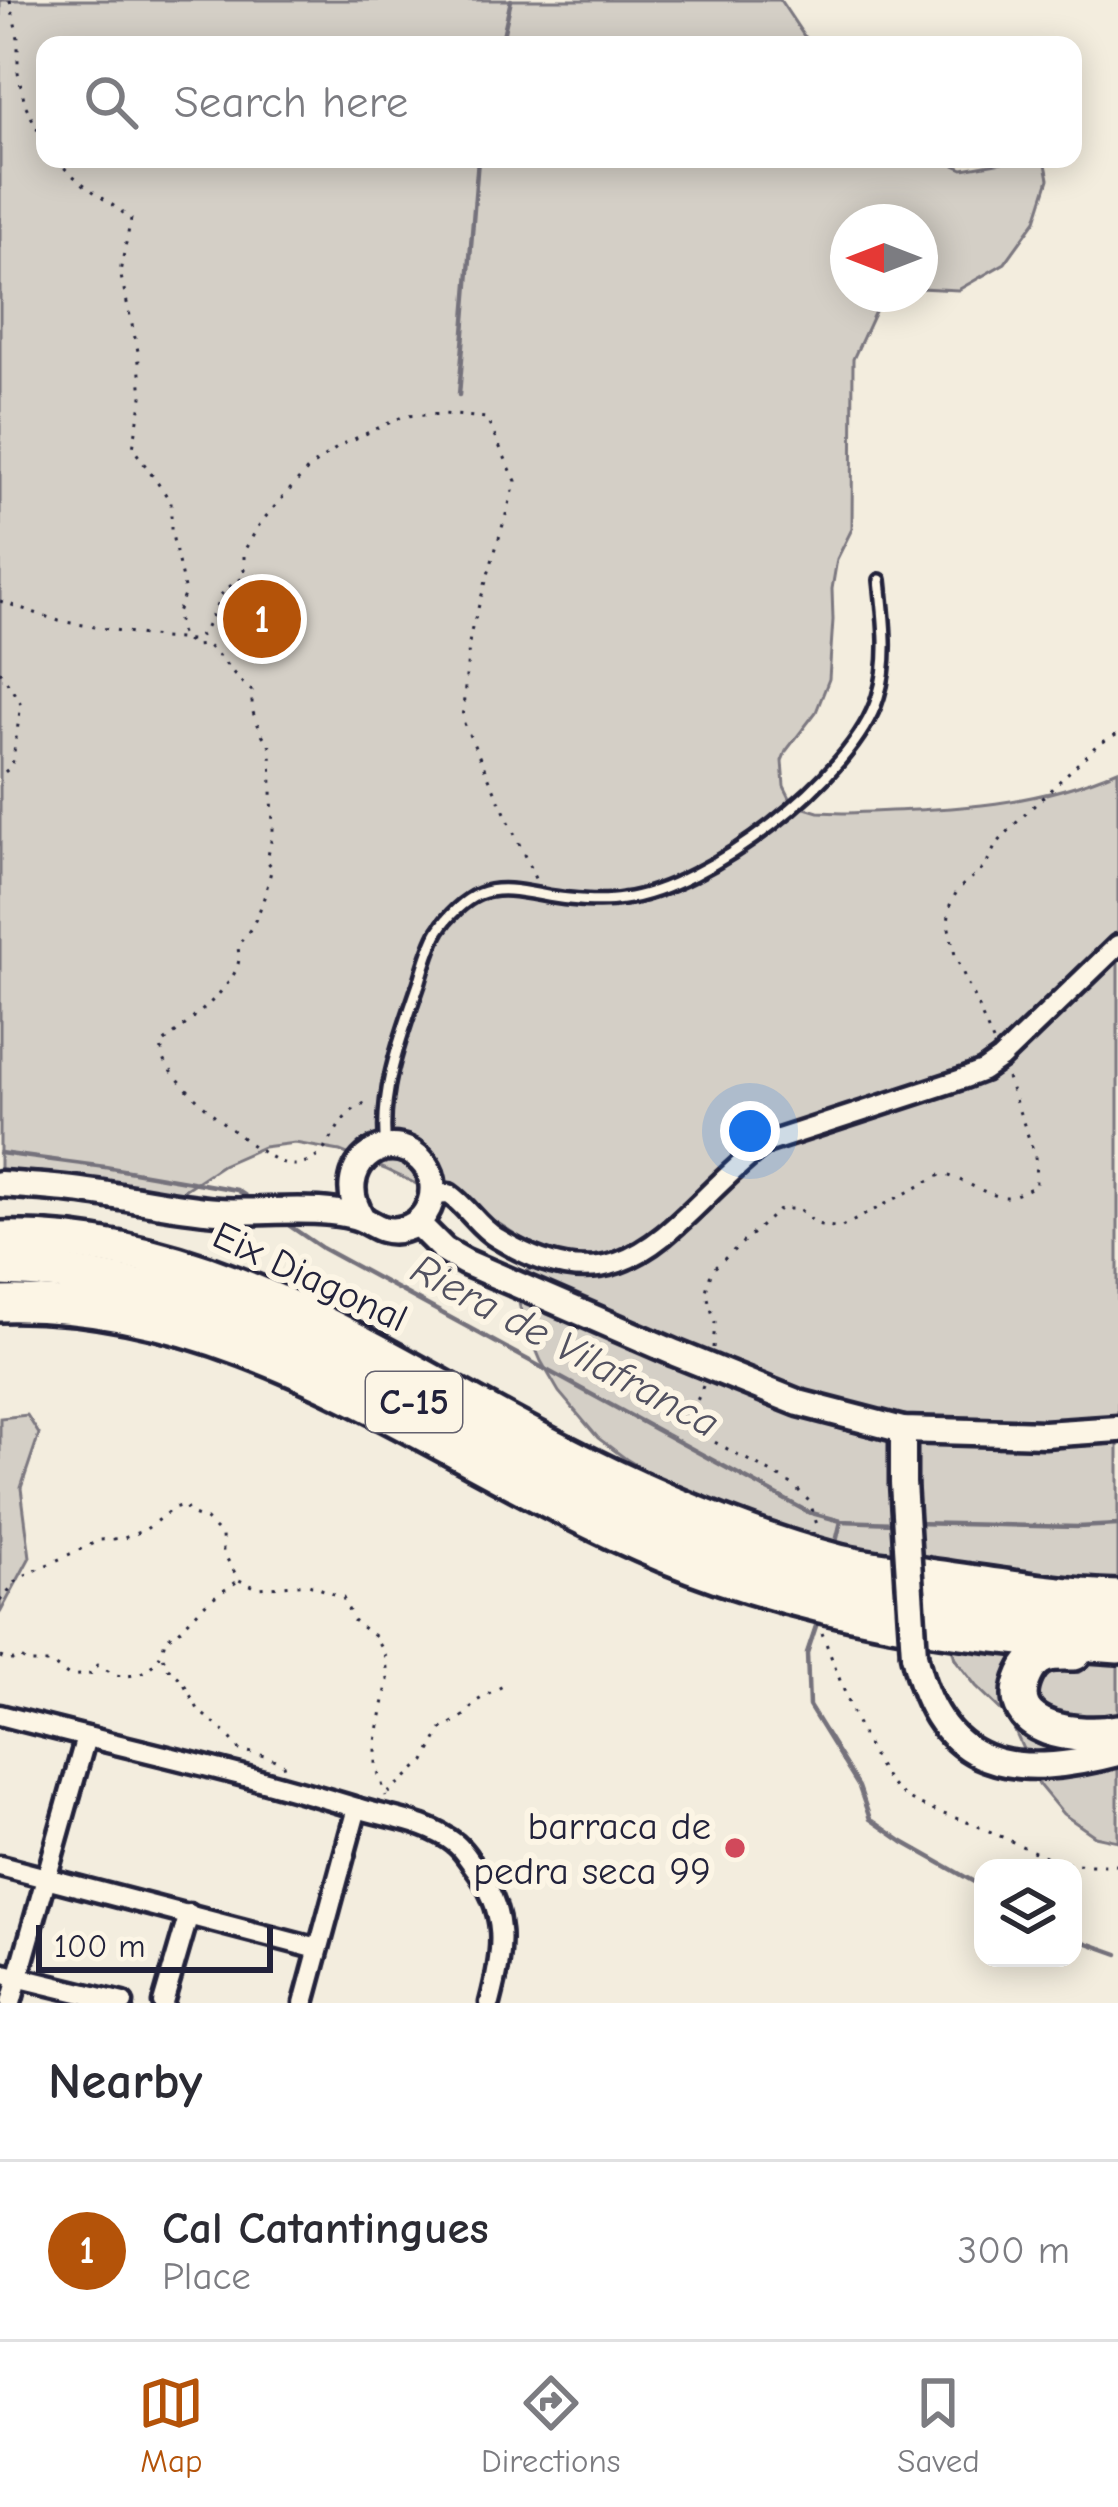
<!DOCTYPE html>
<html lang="en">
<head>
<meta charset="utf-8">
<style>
	:root { --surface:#fff; --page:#f2f2f3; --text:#2b2b33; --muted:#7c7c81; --line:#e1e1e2; --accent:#b45309 }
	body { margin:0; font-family:"Comic Neue",sans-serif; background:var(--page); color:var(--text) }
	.controls { position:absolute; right:36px; bottom:36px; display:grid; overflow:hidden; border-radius:24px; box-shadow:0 6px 30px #0003 }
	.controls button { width:108px; height:108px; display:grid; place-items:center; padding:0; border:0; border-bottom:3px solid var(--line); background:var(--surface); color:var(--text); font:60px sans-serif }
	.compass { position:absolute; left:830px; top:204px; width:108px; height:108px; border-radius:50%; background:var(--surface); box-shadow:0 6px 30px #0003; rotate:270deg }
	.scale { position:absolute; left:36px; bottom:30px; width:237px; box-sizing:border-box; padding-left:12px; border:6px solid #22223b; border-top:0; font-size:33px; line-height:42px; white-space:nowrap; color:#22223b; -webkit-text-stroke:9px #fcf5e5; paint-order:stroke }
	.you { position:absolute; left:750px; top:1131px; width:42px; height:42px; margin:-30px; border:9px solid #fff; border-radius:50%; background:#1a73e8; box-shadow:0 0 0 18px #1a73e833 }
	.badge { display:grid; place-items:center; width:78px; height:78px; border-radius:50%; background:var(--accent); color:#fff; font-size:39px; font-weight:700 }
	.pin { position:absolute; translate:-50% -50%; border:6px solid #fff; box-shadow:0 3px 12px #0006 }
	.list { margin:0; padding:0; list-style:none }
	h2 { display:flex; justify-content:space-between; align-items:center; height:156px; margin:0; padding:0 48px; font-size:51px }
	h2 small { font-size:39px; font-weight:400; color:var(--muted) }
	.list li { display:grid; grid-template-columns:78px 1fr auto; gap:36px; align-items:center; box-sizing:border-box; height:180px; padding:0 48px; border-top:3px solid var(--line) }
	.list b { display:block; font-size:45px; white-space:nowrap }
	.list p { margin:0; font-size:39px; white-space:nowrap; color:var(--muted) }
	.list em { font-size:39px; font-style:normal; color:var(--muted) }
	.icon { flex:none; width:66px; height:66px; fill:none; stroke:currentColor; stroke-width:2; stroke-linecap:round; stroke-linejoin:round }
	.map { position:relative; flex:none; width:1118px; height:2003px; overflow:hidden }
	.search { position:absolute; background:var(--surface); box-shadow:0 6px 30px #0003; left:36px; right:36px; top:36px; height:132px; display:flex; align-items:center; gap:30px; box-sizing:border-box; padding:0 42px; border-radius:24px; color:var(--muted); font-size:45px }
	.sheet { height:336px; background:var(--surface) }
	nav { display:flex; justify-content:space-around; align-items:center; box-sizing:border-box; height:168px; border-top:3px solid var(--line); background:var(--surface); font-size:33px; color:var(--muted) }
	nav a { display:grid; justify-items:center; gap:6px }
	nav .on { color:var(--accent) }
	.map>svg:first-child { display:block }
</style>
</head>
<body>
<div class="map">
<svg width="1118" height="2003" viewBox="0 0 1118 2003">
	<rect width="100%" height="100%" fill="#f3edde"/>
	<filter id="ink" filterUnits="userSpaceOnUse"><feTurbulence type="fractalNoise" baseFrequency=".00833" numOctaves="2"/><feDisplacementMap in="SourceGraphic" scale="24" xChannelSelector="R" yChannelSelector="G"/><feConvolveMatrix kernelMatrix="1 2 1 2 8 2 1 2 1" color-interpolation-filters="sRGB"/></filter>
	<g filter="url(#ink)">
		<g fill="#d4cfc6" stroke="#7b7880" stroke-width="3">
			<path d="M 0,0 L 780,0 L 810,45 L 45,45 L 45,159 L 941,159 L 963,169 L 1002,162 L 1005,159 L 1045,159 L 1049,179 L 1036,220 L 1005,263 L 958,290 L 920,288 L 920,222 L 848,222 L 848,294 L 883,294 L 853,359 L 852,529 L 837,559 L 832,589 L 833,620 L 829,679 L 816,712 L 786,751 L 782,761 L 784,786 L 790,798 L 798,806 L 818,812 L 842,813 C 940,809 1026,810 1118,770 L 1118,1592 L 932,1587 L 687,1495 L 626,1459 L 598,1438 L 559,1392 L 541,1361 L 522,1316 L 517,1294 L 520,1283 L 535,1260 L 535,1251 L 529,1243 L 498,1223 L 385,1169 L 340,1151 L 295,1143 L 263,1147 L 222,1165 L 181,1192 L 105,1185 L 46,1174 L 0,1176 Z"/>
			<polygon points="27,1415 39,1434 21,1488 30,1557 0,1613 0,1418"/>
			<polygon points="1118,1597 1118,1841 1095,1836 1063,1814 1039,1785 1009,1718 976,1686 955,1659 949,1636"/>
		</g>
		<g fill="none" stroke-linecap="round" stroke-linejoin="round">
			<g stroke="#75727b" stroke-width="4.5">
				<polyline points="501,45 511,0"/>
				<polyline points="459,395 478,159"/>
				<polyline points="0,1153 105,1167 237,1190 252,1200"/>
				<polyline points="281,1220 322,1248 808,1512 841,1521 895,1523"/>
				<polyline points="913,1523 1078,1527 1118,1525"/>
				<polyline points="836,1542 841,1521"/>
				<polyline points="817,1623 807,1653 809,1706 859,1787 870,1819 903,1842 983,1887"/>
				<polyline points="1073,1938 1118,1954"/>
			</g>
			<g stroke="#22223b" stroke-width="18">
				<path id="service" d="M 386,1148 C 379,1091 402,1034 420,981 C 425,964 430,945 439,930 C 448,916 464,900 479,894 C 507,883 540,897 569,899 C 587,901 606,902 623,899 C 705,889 854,777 878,697 C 890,659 884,619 880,580"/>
			</g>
			<g stroke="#22223b" stroke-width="27">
				<g id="minor">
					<path d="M 433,1195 L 449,1194 C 468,1207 478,1227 497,1238 C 632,1321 674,1212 766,1143 L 962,1079 L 983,1071 L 1000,1059 L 1118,945"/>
					<path d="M 0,1715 C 118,1746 237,1771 354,1807 C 387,1818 428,1821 456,1844 C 463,1850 468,1858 473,1865 C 509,1912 504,1950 490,2003"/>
					<polyline points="0,1866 318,1949"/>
					<polyline points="0,1973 123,2003"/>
					<polyline points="11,2003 86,1737"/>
					<polyline points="163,2003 189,1914"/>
					<polyline points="304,2003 357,1808"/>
				</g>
			</g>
			<g stroke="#22223b" stroke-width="33">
				<g id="tertiary">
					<path d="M 0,1184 C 27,1186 55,1187 82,1191 C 128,1197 173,1208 218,1211 C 252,1213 286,1209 319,1211 C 333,1212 353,1214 364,1220 C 376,1226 383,1232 398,1230 C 431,1226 444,1183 421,1160 C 385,1124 330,1169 362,1218"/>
					<polyline points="417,1223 444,1250 465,1262 675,1353 799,1403 903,1430 1044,1434 1118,1429"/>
					<polyline points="903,1483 903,1430"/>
					<path d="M 914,1654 C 939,1772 1016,1780 1118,1753"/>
				</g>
			</g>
			<g stroke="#22223b" stroke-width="42">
				<g id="motorway">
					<path d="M 0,1239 C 208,1233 377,1357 553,1447 C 644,1494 740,1536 839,1562 C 868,1569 899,1571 929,1576 C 992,1585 1055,1596 1118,1598"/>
					<path d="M 0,1269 C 245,1274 411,1415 623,1510 C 703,1547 787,1577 873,1594 C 954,1610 1036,1617 1118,1622"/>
					<path d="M 0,1304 C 254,1298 443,1463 665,1555 C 810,1615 963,1636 1118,1646"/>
					<path d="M 1074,1653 C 1065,1653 1054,1652 1045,1655 C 1036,1658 1029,1666 1025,1675 C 999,1733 1083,1739 1118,1732"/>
				</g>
			</g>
			<g stroke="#22223b" stroke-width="3" stroke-dasharray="3 9" stroke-linecap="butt">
				<polyline points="10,0 18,38 18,72 25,104 45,145"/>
				<path d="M 56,159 C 78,184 106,199 131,219 L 120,272 L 138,351 L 142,397 L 133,448 L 171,502 L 171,530 L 185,593 L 177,612 L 179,629 L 184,640 L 195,646 L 206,645 C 225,659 233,677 252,691 L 252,710 L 262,734 L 271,748 L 273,831 L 267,861 L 272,867 C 265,895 259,924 238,944 C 238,951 240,958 238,964 C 232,990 181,1028 161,1045 C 162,1052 163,1058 166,1063 C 181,1090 259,1158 287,1164 C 295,1166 299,1165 306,1163 C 338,1150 331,1112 372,1101"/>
				<polyline points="0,601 59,621 163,638 192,640 203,634 223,591 244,577 244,551 261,522 310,467 341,445 404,416 444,414 486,418 516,481 470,635 462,719 537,883"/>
				<polyline points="0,671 21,704 12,766 0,776"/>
				<polyline points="993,1042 955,955 948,924 950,905 958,889 984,868 996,845 1014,825 1097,745 1118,734"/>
				<path d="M 713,1348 L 715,1322 L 706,1291 L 712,1270 L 780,1209 L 799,1209 L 816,1224 L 840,1228 L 942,1174 C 962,1178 989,1198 1008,1197 C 1016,1196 1028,1189 1036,1186 L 1035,1155 L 1007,1078"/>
				<polyline points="703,1386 689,1421 698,1433 792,1484 810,1502 818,1528"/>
				<polyline points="0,1601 19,1578 100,1540 124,1538 145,1530 173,1508 184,1505 190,1514 206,1520 222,1536 223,1552 239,1580 257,1588 309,1584 343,1598 353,1620 374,1636 386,1657 388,1680 376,1741 376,1766 386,1796"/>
				<path d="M 822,1633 C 837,1670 869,1768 899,1792 C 917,1807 945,1814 967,1822 C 1024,1843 1051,1871 1118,1864"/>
				<path d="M 0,1657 L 11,1661 L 20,1657 L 28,1663 L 51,1663 L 69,1676 L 91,1674 L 98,1665 C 101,1667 113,1674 116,1675 C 142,1680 162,1663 165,1639 L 179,1631 L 208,1601 L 238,1581"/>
				<polyline points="163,1657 168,1668 182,1680 199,1711 227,1734 240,1750 269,1757 283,1764 285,1772"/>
				<polyline points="388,1793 425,1761 442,1729 465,1715 475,1702 506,1684"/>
			</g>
			<use href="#service" stroke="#fcf5e5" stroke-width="9"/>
			<use href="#minor" stroke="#fcf5e5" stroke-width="18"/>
			<use href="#tertiary" stroke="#fcf5e5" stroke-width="24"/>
			<use href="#motorway" stroke="#fcf5e5" stroke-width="33"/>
			<g stroke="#22223b" stroke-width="33" stroke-linecap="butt">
				<polyline id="tertiary-bridge" points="903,1483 914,1654"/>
			</g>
			<use href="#tertiary-bridge" stroke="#fcf5e5" stroke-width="24"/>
		</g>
	</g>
	<circle fill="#d1495b" stroke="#fcf5e5" stroke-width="4.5" cx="735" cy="1848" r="12"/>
	<g text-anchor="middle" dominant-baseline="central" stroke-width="12" stroke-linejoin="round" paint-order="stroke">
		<rect fill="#fcf5e5" stroke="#63616e" stroke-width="3" x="366" y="1372" width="96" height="60" rx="9"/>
		<g font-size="36" font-weight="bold" fill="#22223b">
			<text x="414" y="1402">C-15</text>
		</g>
		<g font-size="39" fill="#22223b" stroke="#fcf5e5">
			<text transform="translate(310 1277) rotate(25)">Eix Diagonal</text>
		</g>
		<g font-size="39" fill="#22223b" stroke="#fcf5e5" text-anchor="end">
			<text x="711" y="1826">barraca de<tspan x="711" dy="45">pedra seca 99</tspan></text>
		</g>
		<g font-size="42" font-style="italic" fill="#525160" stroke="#fcf5e5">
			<text transform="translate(565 1346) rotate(28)">Riera de Vilafranca</text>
		</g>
	</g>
</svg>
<div class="controls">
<button><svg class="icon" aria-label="layers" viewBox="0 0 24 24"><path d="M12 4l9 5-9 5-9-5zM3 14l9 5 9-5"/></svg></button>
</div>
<svg class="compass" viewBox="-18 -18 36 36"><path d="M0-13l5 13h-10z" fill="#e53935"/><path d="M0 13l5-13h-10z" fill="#7c7c81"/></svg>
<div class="scale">100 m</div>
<div class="you"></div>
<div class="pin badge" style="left:262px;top:619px">1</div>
<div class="search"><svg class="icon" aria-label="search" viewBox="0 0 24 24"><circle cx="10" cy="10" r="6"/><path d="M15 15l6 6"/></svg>Search here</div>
</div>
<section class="sheet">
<h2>Nearby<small></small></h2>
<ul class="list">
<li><span class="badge">1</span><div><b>Cal Catantingues</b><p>Place</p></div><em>300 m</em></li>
</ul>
</section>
<nav>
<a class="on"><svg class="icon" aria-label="map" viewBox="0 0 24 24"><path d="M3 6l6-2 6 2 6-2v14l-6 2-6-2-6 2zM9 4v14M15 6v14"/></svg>Map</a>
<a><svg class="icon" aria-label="directions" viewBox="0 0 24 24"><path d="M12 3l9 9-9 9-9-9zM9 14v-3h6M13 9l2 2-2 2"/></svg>Directions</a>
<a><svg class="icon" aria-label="saved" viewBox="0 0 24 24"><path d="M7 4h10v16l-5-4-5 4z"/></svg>Saved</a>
</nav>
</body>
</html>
